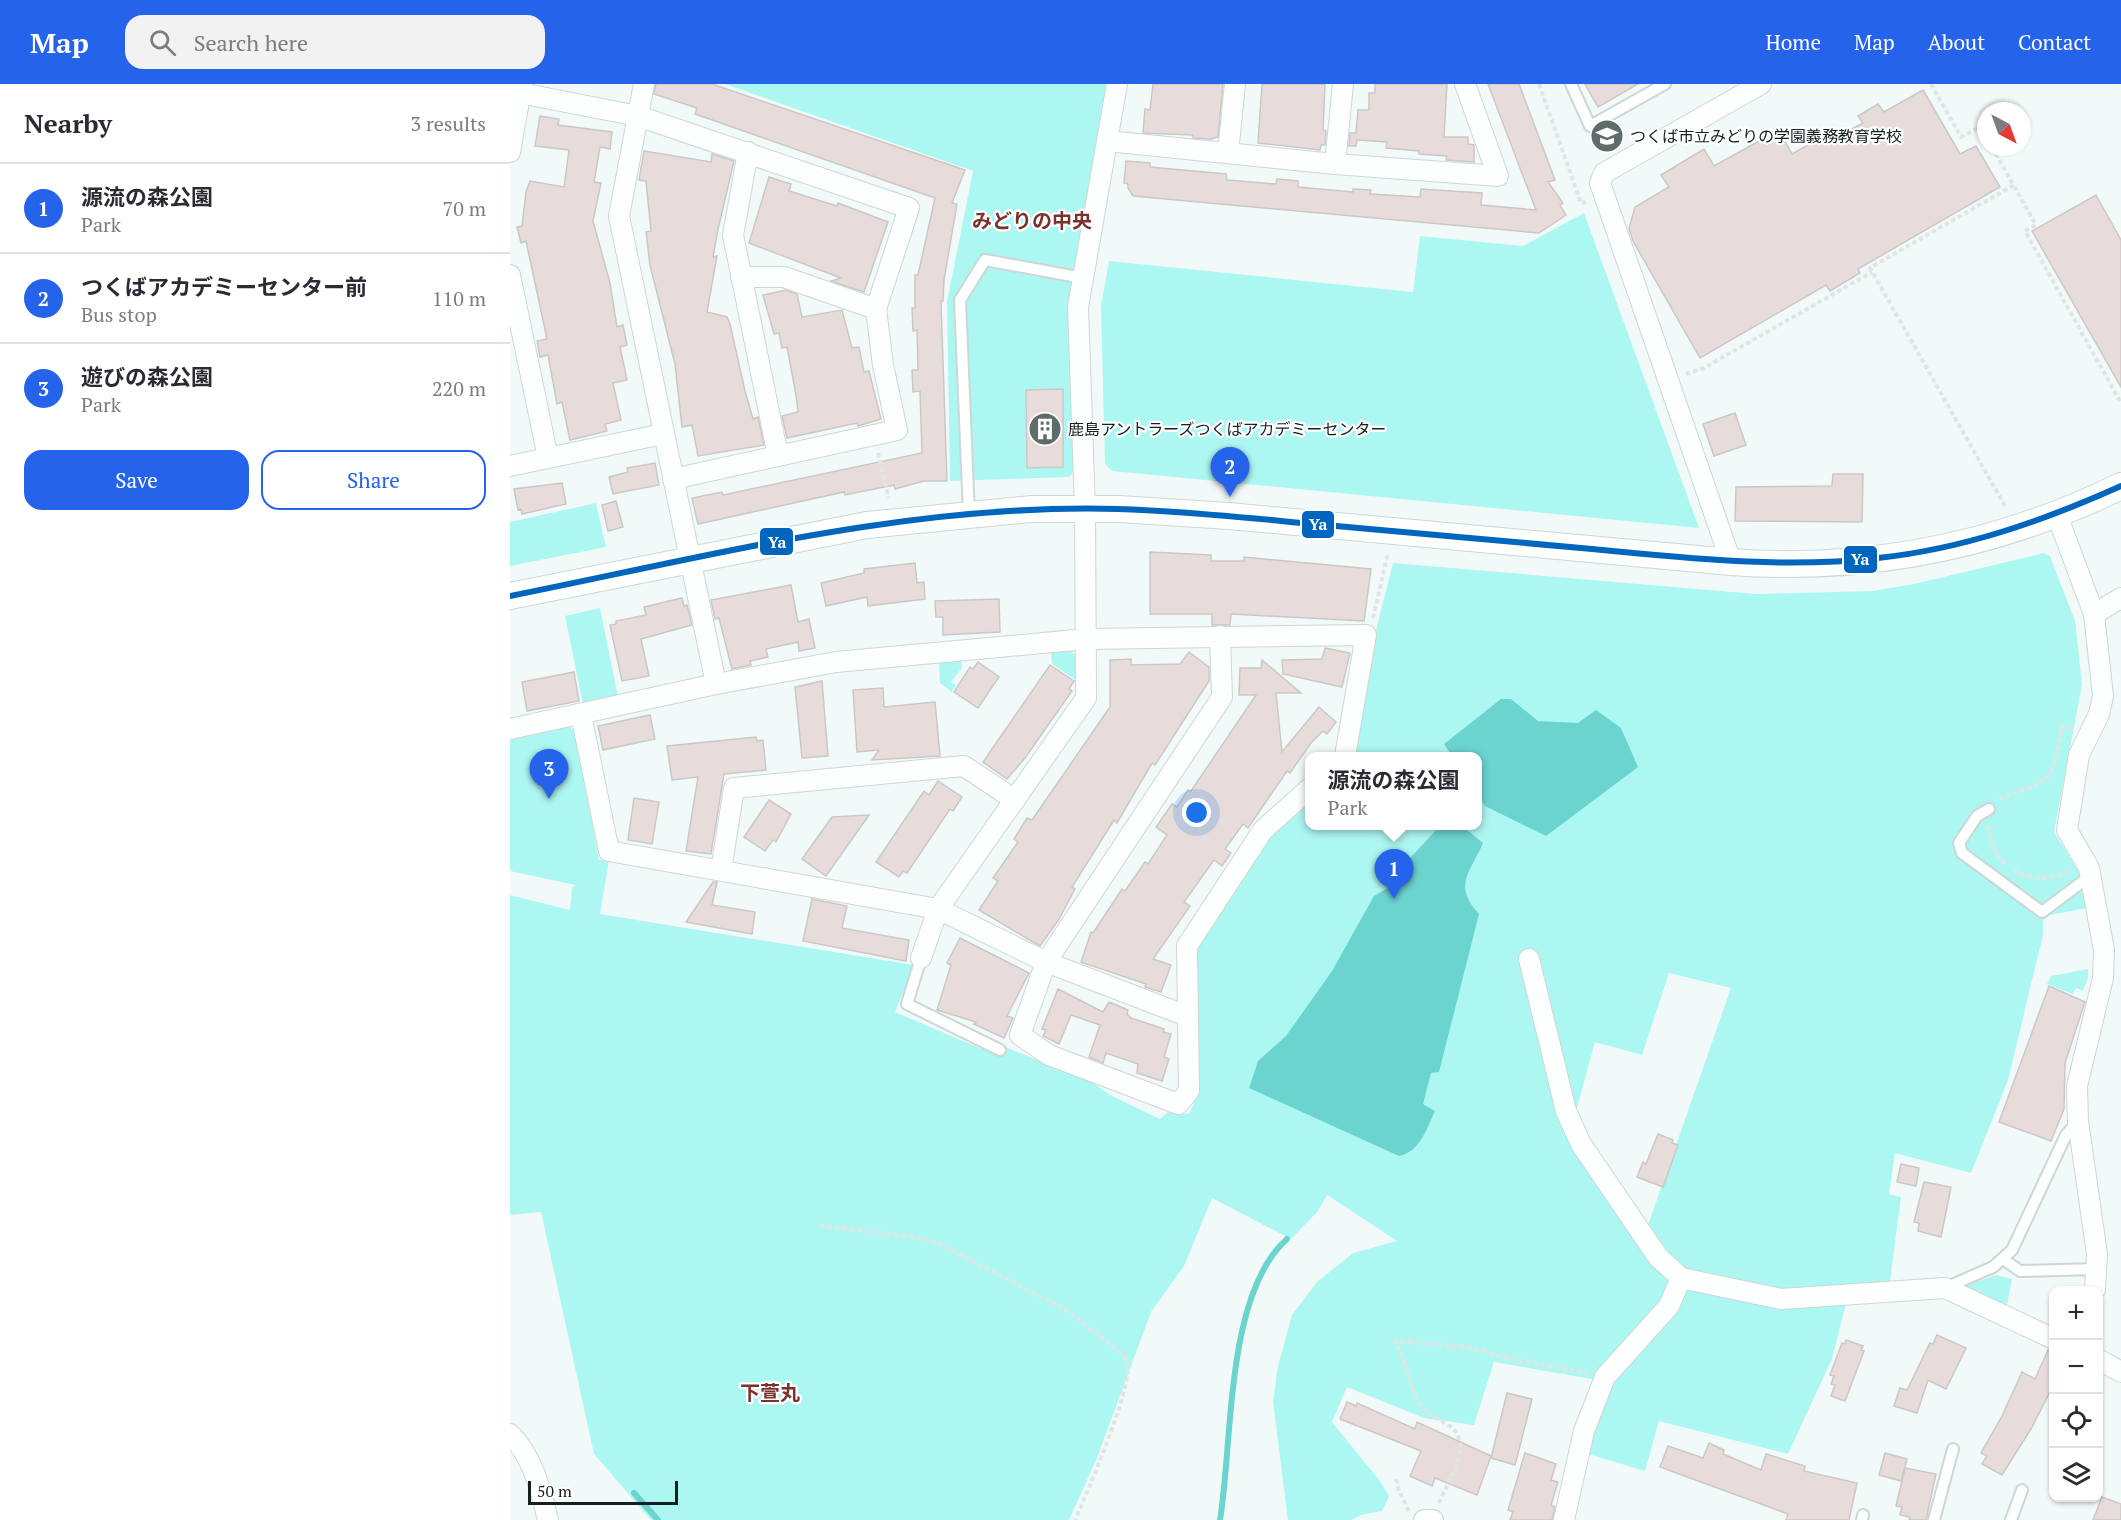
<!DOCTYPE html>
<html lang="en">
<head>
<meta charset="utf-8">
<style>
	:root { --surface:#fff; --page:#f2f2f3; --text:#2b2b33; --muted:#7c7c81; --line:#e1e1e2; --accent:#2563eb }
	body { margin:0; font-family:"PT Serif","Noto Sans JP",serif; background:var(--page); color:var(--text) }
	.controls { position:absolute; right:18px; bottom:18px; display:grid; overflow:hidden; border-radius:12px; box-shadow:0 2px 4px #0004 }
	.controls button { width:54px; height:54px; display:grid; place-items:center; padding:0; border:0; border-bottom:2px solid var(--line); background:var(--surface); color:var(--text); font:30px sans-serif }
	.compass { position:absolute; left:1467px; top:18px; width:54px; height:54px; border-radius:50%; background:var(--surface); box-shadow:0 2px 4px #0004; rotate:139deg }
	.scale { position:absolute; left:18px; bottom:15px; width:150px; box-sizing:border-box; padding-left:6px; border:3px solid #12201f; border-top:0; font-size:16px; line-height:21px; white-space:nowrap; color:#12201f; -webkit-text-stroke:4px #fff; paint-order:stroke }
	.you { position:absolute; left:687px; top:729px; width:21px; height:21px; margin:-15px; border:4px solid #fff; border-radius:50%; background:#1a73e8; box-shadow:0 0 0 9px #1a73e833 }
	.badge { display:grid; place-items:center; width:39px; height:39px; border-radius:50%; background:var(--accent); color:#fff; font-size:20px; font-weight:700 }
	.pin { position:absolute; translate:-50% -50px; filter:drop-shadow(0 2px 3px #0008) }
	.pin::after { content:''; position:absolute; top:32px; width:21px; height:18px; background:inherit; clip-path:polygon(0 0,100% 0,50% 100%) }
	.popup { position:absolute; left:795px; top:668px; width:177px; height:78px; box-sizing:border-box; display:grid; place-content:center; border-radius:12px; background:var(--surface); filter:drop-shadow(0 2px 4px #0005); font-size:20px; white-space:nowrap; color:var(--muted) }
	.popup b { font-size:22px; color:var(--text) }
	.popup::after { content:''; position:absolute; left:50%; top:100%; margin-left:-12px; border:12px solid transparent; border-top-color:var(--surface) }
	.list { margin:0; padding:0; list-style:none }
	h2 { display:flex; justify-content:space-between; align-items:center; height:78px; margin:0; padding:0 24px; font-size:26px }
	h2 small { font-size:20px; font-weight:400; color:var(--muted) }
	.list li { display:grid; grid-template-columns:39px 1fr auto; gap:18px; align-items:center; box-sizing:border-box; height:90px; padding:0 24px; border-top:2px solid var(--line) }
	.list b { display:block; font-size:22px; white-space:nowrap }
	.list p { margin:0; font-size:20px; white-space:nowrap; color:var(--muted) }
	.list em { font-size:20px; font-style:normal; color:var(--muted) }
	.actions { display:flex; gap:12px; padding:18px 24px }
	.actions a { flex:1; padding:14px 0; border:2px solid var(--accent); border-radius:18px; text-align:center; font-size:21px; color:var(--accent) }
	.actions .main { background:var(--accent); color:#fff }
	.icon { flex:none; width:33px; height:33px; fill:none; stroke:currentColor; stroke-width:2; stroke-linecap:round; stroke-linejoin:round }
	.map { position:relative; flex:none; width:1611px; height:1436px; overflow:hidden }
	header { display:flex; align-items:center; gap:36px; box-sizing:border-box; height:84px; padding:0 30px; background:var(--accent); color:#fff }
	header strong { font-size:28px }
	nav { display:flex; gap:33px; margin-inline-start:auto; font-size:21px }
	.search { width:420px; height:54px; background:var(--page); display:flex; align-items:center; gap:15px; box-sizing:border-box; padding:0 21px; border-radius:18px; color:var(--muted); font-size:22px }
	main { display:flex }
	aside { flex:1; background:var(--surface) }
	.map>svg:first-child { display:block }
</style>
</head>
<body>
<header>
<strong>Map</strong>
<div class="search"><svg class="icon" aria-label="search" viewBox="0 0 24 24"><circle cx="10" cy="10" r="6"/><path d="M15 15l6 6"/></svg>Search here</div>
<nav><a>Home</a><a>Map</a><a>About</a><a>Contact</a></nav>
</header>
<main>
<aside>
<h2>Nearby<small>3 results</small></h2>
<ul class="list">
<li><span class="badge">1</span><div><b>源流の森公園</b><p>Park</p></div><em>70 m</em></li>
<li><span class="badge">2</span><div><b>つくばアカデミーセンター前</b><p>Bus stop</p></div><em>110 m</em></li>
<li><span class="badge">3</span><div><b>遊びの森公園</b><p>Park</p></div><em>220 m</em></li>
</ul>
<div class="actions"><a class="main">Save</a><a>Share</a></div>
</aside>
<div class="map">
<svg width="1611" height="1436" viewBox="0 0 1611 1436">
	<rect width="100%" height="100%" fill="#f2faf9"/>
	<g fill="#adf7f2" fill-rule="evenodd">
		<polygon points="215,0 599,0 561,215 565,386 559,393 440,397 437,218 463,87"/>
		<polygon points="1074,129 1189,444 602,387 595,380 591,222 599,177 903,208 910,152 1013,162"/>
		<polygon points="86,419 96,463 0,482 0,438"/>
		<path d="M 1534,469 L 1540,472 L 1565,537 L 1572,601 L 1544,748 L 1570,790 L 1578,824 L 1540,831 L 1533,836 L 1533,851 L 1498,996 L 1461,1089 L 1385,1069 L 1379,1110 L 1391,1113 L 1380,1197 L 1341,1200 L 1322,1275 L 1278,1370 L 1149,1337 L 1135,1387 L 1075,1369 L 1099,1298 L 984,1278 L 964,1341 L 914,1334 L 837,1303 L 822,1338 L 870,1397 L 879,1412 L 872,1427 L 851,1431 L 841,1436 L 778,1436 L 763,1317 L 768,1282 L 782,1231 L 807,1198 L 843,1169 L 887,1157 L 817,1111 L 808,1127 L 781,1155 L 702,1114 L 674,1182 L 641,1228 L 587,1374 L 559,1436 L 141,1436 L 84,1370 L 31,1128 L 0,1131 L 0,811 L 60,826 L 62,804 L 65,801 L 0,787 L 0,653 L 58,641 L 65,648 L 89,776 L 99,777 L 90,830 L 404,881 L 385,928 L 491,973 L 495,963 L 582,998 L 600,1011 L 650,1035 L 658,1028 L 679,1030 L 689,1007 L 686,864 L 759,753 L 800,717 L 800,742 L 968,742 L 968,672 L 845,672 L 864,554 L 883,479 L 1246,510 L 1363,507 L 1404,500 ZM 1159,889 L 1221,904 L 1137,1144 L 1064,1035 L 1085,958 L 1132,971 Z"/>
		<polygon points="90,524 108,613 73,620 55,532"/>
		<polygon points="559,566 567,572 566,596 542,580 541,569"/>
		<polygon points="451,576 452,584 441,598 446,601 442,608 430,599 429,578"/>
		<polygon points="1578,885 1578,894 1573,907 1566,904 1563,910 1537,900 1541,892"/>
		<polygon points="1486,1191 1502,1195 1496,1226 1450,1204"/>
	</g>
	<g fill="#6cd4cf">
		<polygon points="991,615 1001,615 1028,637 1068,639 1086,626 1111,644 1128,683 1036,752 975,722 968,711 968,672 942,672 934,660"/>
		<path d="M 930,742 L 952,742 L 973,759 C 959,791 943,801 969,830 L 929,988 L 921,989 L 913,1020 L 925,1027 C 917,1044 910,1068 889,1072 L 739,1004 L 748,977 L 776,952 L 822,887 L 864,812 L 883,801 L 902,772 Z"/>
	</g>
	<g fill="none" stroke-linecap="round" stroke-linejoin="round">
		<g stroke="#6cd4cf" stroke-width="6">
			<polyline points="124,1409 148,1436"/>
			<path d="M 710,1436 C 723,1358 715,1210 777,1155"/>
		</g>
	</g>
	<g fill="#e8dcda" stroke="#cac8c7" stroke-width="1.5">
		<polygon points="146,0 202,0 455,86 442,119 447,120 434,196 433,217 431,217 437,397 414,397 385,405 384,401 335,411 334,408 188,440 182,414 212,408 213,411 412,369 410,307 403,308 402,286 408,286 407,246 403,247 402,224 405,224 405,191 408,191 425,114 185,30 187,24 144,10"/>
		<polygon points="643,0 713,0 708,53 701,55 683,54 683,51 633,49 635,25 640,26"/>
		<polygon points="752,0 815,0 813,46 816,47 815,61 811,61 810,66 748,59"/>
		<polygon points="865,0 937,0 934,53 958,53 958,60 964,61 964,78 936,76 937,72 909,70 909,67 876,64 877,58 847,56 846,62 839,62 840,49 846,49 848,26 859,26 859,9 865,9"/>
		<polygon points="978,0 1009,0 1045,96 1038,98 1053,119 1050,121 1056,131 1029,149 623,112 618,104 618,100 614,99 616,77 640,79 640,83 716,90 717,96 766,100 767,95 788,97 788,103 843,108 843,105 861,106 860,110 910,113 911,105 972,109 971,121 1026,126"/>
		<polygon points="1075,0 1128,0 1088,23"/>
		<polygon points="1413,6 1450,70 1466,62 1490,103 1348,185 1350,189 1320,207 1316,201 1190,274 1123,157 1119,145 1125,123 1159,103 1151,91 1194,65 1204,82 1269,46 1282,70 1314,52 1318,58 1353,39 1348,32 1368,20 1374,28"/>
		<polygon points="30,32 49,35 48,41 102,48 100,65 90,63 84,98 91,99 83,137 100,199 107,243 113,241 117,261 110,263 117,296 103,299 111,336 95,340 97,347 60,356 52,318 47,320 38,271 30,273 27,257 37,255 16,157 11,159 7,143 12,142 16,108 20,97 54,103 59,66 25,62"/>
		<polygon points="134,67 201,78 202,70 224,77 208,145 203,173 207,172 197,228 217,233 220,240 235,307 243,335 248,333 254,361 188,372 182,341 172,343 165,280 140,181 136,148 141,147 136,97 129,96"/>
		<polygon points="259,93 281,100 279,107 327,122 328,119 378,138 354,208 321,197 331,194 239,159"/>
		<polygon points="1586,111 1611,156 1611,303 1522,147"/>
		<polygon points="276,206 287,210 292,233 332,226 342,264 349,263 354,288 359,287 371,335 348,342 347,339 277,354 272,332 288,328 286,311 277,263 272,264 269,249 264,250 253,211"/>
		<polygon points="553,305 553,383 517,384 516,306"/>
		<polygon points="1225,329 1236,361 1204,372 1193,340"/>
		<polygon points="145,379 149,401 103,410 99,393 118,388 117,384"/>
		<polygon points="1323,390 1353,390 1352,438 1225,437 1226,403 1322,402"/>
		<polygon points="52,399 56,420 12,430 11,425 8,426 4,405"/>
		<polygon points="106,417 113,443 98,447 92,421"/>
		<polygon points="640,468 701,471 701,477 734,477 734,473 861,485 854,537 721,530 720,541 702,541 702,530 640,530"/>
		<polygon points="405,479 407,499 414,498 415,515 358,522 357,513 316,522 311,499 354,489 354,485"/>
		<polygon points="281,501 288,538 299,535 305,564 289,567 288,558 256,565 258,573 240,577 241,581 222,585 209,534 205,535 201,516"/>
		<polygon points="172,514 174,522 177,521 182,541 131,555 139,592 112,597 100,541 106,540 106,537 136,531 134,523"/>
		<polygon points="489,515 490,548 433,551 433,533 426,533 425,517"/>
		<polygon points="815,564 840,569 832,603 773,590 772,576 812,575"/>
		<polygon points="679,568 699,583 699,597 645,681 642,679 607,739 604,736 562,803 565,805 549,835 530,862 469,826 488,797 483,794 508,758 504,755 517,734 522,736 600,623 600,576 621,575 621,581 670,580"/>
		<polygon points="752,576 791,609 766,609 772,668 809,623 826,638 817,650 813,647 801,659 780,689 777,687 738,744 733,740 715,765 721,769 712,782 704,776 674,818 680,822 643,875 661,881 651,908 635,903 636,900 571,878 581,848 583,849 612,805 615,807 635,778 638,780 657,751 646,743 662,720 667,723 678,706 681,707 746,611 729,611 730,584 751,584"/>
		<polygon points="468,578 489,593 468,624 444,608 460,583 463,585"/>
		<polygon points="540,581 564,597 559,605 562,607 515,674 497,695 473,678"/>
		<polygon points="64,588 69,617 17,627 12,598"/>
		<polygon points="312,597 318,672 292,674 285,603"/>
		<polygon points="373,604 374,623 425,618 430,672 362,676 369,666 347,668 343,606"/>
		<polygon points="140,631 145,655 93,666 88,642"/>
		<polygon points="246,653 247,657 253,656 256,686 214,690 201,770 176,767 188,693 162,696 157,662"/>
		<polygon points="428,697 452,713 443,727 440,725 397,789 393,787 389,793 366,778 414,707 419,711"/>
		<polygon points="124,714 149,718 142,760 118,756"/>
		<polygon points="259,716 281,730 266,758 263,756 255,767 234,753"/>
		<polygon points="359,731 316,792 292,775 322,733"/>
		<polygon points="203,798 207,798 202,821 245,828 242,850 176,838"/>
		<polygon points="302,815 337,822 332,844 399,856 396,877 293,857"/>
		<polygon points="450,854 519,889 497,932 503,934 494,954 464,940 466,938 427,926 441,881 437,879"/>
		<polygon points="1539,902 1575,918 1555,979 1554,1025 1541,1057 1489,1038"/>
		<polygon points="548,905 593,928 599,918 618,926 617,930 621,934 654,945 653,948 661,950 654,973 659,975 652,997 627,989 628,980 596,969 593,979 579,973 590,941 561,931 549,960 533,952 536,946 532,945"/>
		<polygon points="1148,1050 1163,1056 1162,1059 1168,1061 1153,1103 1127,1093 1133,1078 1136,1080"/>
		<polygon points="1391,1080 1409,1084 1406,1102 1387,1098"/>
		<polygon points="1414,1098 1441,1103 1431,1153 1408,1147 1409,1139 1404,1138"/>
		<polygon points="1427,1251 1456,1264 1436,1305 1418,1296 1407,1329 1384,1322 1390,1304 1397,1306 1420,1259 1423,1260"/>
		<polygon points="1336,1256 1353,1262 1351,1266 1354,1267 1335,1317 1321,1312 1325,1301 1321,1300 1324,1292 1320,1291 1332,1259 1335,1260"/>
		<polygon points="1538,1266 1544,1267 1544,1300 1521,1345 1492,1391 1472,1380 1477,1372 1471,1369 1492,1332 1512,1288 1525,1295"/>
		<polygon points="997,1309 1022,1315 1005,1381 981,1374"/>
		<polygon points="837,1318 846,1322 847,1319 905,1345 907,1338 981,1372 967,1411 925,1394 922,1402 900,1392 911,1367 830,1335"/>
		<polygon points="1199,1359 1214,1366 1213,1370 1251,1386 1256,1370 1295,1382 1294,1387 1347,1399 1339,1436 1276,1436 1278,1430 1150,1383 1158,1362 1193,1374"/>
		<polygon points="1015,1369 1046,1380 1041,1396 1048,1398 1041,1421 1045,1423 1042,1436 1000,1436 1003,1428 998,1426"/>
		<polygon points="1375,1369 1397,1375 1391,1397 1369,1391"/>
		<polygon points="1395,1384 1426,1390 1416,1436 1399,1436 1400,1433 1390,1431 1392,1423 1386,1422"/>
		<polygon points="1592,1413 1611,1420 1611,1436 1583,1436"/>
	</g>
	<g fill="none" stroke-linecap="round" stroke-linejoin="round">
		<g stroke="#ccd7d6" stroke-width="14">
			<g id="service">
				<polyline points="1061,0 1080,42 1155,0"/>
				<polyline points="459,430 450,216 475,176 573,194"/>
				<polyline points="1479,725 1467,732 1449,759 1452,769 1532,828 1580,792"/>
				<polyline points="411,874 397,920 490,966"/>
				<polyline points="1493,1175 1510,1187 1586,1185"/>
				<polyline points="1435,1204 1483,1183 1502,1166 1556,1051 1568,1037"/>
				<polyline points="1352,1436 1353,1431"/>
				<polyline points="1424,1436 1443,1365"/>
				<polyline points="1501,1436 1512,1406"/>
			</g>
		</g>
		<g stroke="#ccd7d6" stroke-width="22">
			<g id="minor">
				<polyline points="134,0 109,132 206,600"/>
				<polyline points="0,7 128,32 399,124 366,225 373,281 387,346 163,395"/>
				<polyline points="597,57 825,80 988,92 955,0"/>
				<polyline points="0,68 12,0"/>
				<polyline points="238,68 223,151 268,372"/>
				<polyline points="718,69 725,0"/>
				<polyline points="825,80 833,0"/>
				<polyline points="0,191 38,374"/>
				<polyline points="231,193 274,193 366,225"/>
				<polyline points="0,382 153,350"/>
				<polyline points="1547,431 1584,530 1593,612 1589,630 1569,671 1557,746 1579,784 1594,866 1593,894 1567,1002 1568,1037 1587,1170 1585,1206"/>
				<polyline points="1221,478 1090,99 1094,89 1251,0"/>
				<polyline points="1584,530 1611,514"/>
				<polyline points="710,552 712,613 536,878 510,951 539,971 668,1020 679,1007 677,862 753,746 800,704"/>
				<polyline points="71,631 99,767 428,825 536,878 677,932"/>
				<polyline points="0,645 206,600 326,578 576,555 856,551 835,672"/>
				<polyline points="211,786 224,704 454,682 505,716"/>
				<polyline points="411,874 428,825 576,614 575,425 568,223 607,0"/>
				<polyline points="1019,875 1056,1027 1071,1060 1148,1173 1171,1194 1271,1215 1435,1204 1544,1255"/>
				<polyline points="1588,1275 1611,1288"/>
				<path d="M 0,1350 C 23,1373 31,1406 38,1436"/>
				<polyline points="914,1436 923,1436"/>
				<polyline points="1054,1436 1074,1347 1095,1293 1159,1222 1171,1194"/>
			</g>
		</g>
		<g stroke="#ccd7d6" stroke-width="28">
			<path id="tertiary" d="M 0,512 L 357,441 L 521,425 L 609,425 L 719,432 L 1221,478 C 1357,488 1488,462 1611,402"/>
		</g>
		<g stroke="#e1e4e4" stroke-width="4" stroke-dasharray="4.5 3" stroke-linecap="butt">
			<polyline points="1029,0 1071,119 1076,118"/>
			<polyline points="1421,0 1451,53 1470,43 1476,52"/>
			<polyline points="1482,63 1526,141 1515,147 1611,319"/>
			<polyline points="1176,290 1194,284 1362,188"/>
			<polyline points="368,369 379,414"/>
			<polyline points="1495,422 1360,184 1504,101"/>
			<polyline points="863,534 878,469"/>
			<path d="M 1489,715 C 1541,695 1542,703 1552,643 L 1563,644"/>
			<polyline points="1478,742 1486,770 1495,780"/>
			<path d="M 1504,786 C 1523,797 1539,796 1559,787"/>
			<path d="M 310,1142 L 406,1153 L 430,1160 L 556,1226 L 611,1269 C 612,1270 616,1275 617,1277 C 625,1299 576,1411 565,1436"/>
			<polyline points="886,1395 889,1407 899,1428"/>
			<path d="M 929,1419 C 937,1399 964,1361 941,1343 C 931,1336 918,1331 911,1321 C 898,1302 897,1277 885,1257 L 958,1263 L 991,1273 L 1077,1289"/>
		</g>
		<use href="#service" stroke="#fdfefe" stroke-width="10"/>
		<use href="#minor" stroke="#fdfefe" stroke-width="20"/>
		<use href="#tertiary" stroke="#fdfefe" stroke-width="26"/>
		<g stroke="#fff" stroke-width="10">
			<path id="bus-1" d="M 0,512 C 200,472 402,419 608,425 C 673,427 739,434 804,440 C 897,448 989,457 1082,465 C 1178,474 1272,485 1368,474 C 1453,465 1533,437 1611,402"/>
		</g>
		<use href="#bus-1" stroke="#0065bd" stroke-width="6"/>
	</g>
	<defs>
		<g id="school-disc" transform="scale(1.725)"><circle r="9.5" fill="#606c6b" stroke="#fff"/><path d="M0-5L7-2L0 1L-7-2ZM-4 1L0 2.5L4 1V4Q0 6-4 4Z" fill="#fff"/></g>
		<g id="building-disc" transform="scale(1.725)"><circle r="9.5" fill="#606c6b" stroke="#fff"/><path d="M-4-6H4V6H1V3H-1V6H-4ZM-2.5-4.3h1.7v1.8h-1.7ZM.8-4.3h1.7v1.8H.8ZM-2.5-1h1.7V.8h-1.7ZM.8-1h1.7V.8H.8Z" fill="#fff"/></g>
	</defs>
	<g fill-rule="evenodd">
		<use href="#school-disc" x="1097" y="52"/>
		<use href="#building-disc" x="535" y="345"/>
	</g>
	<g text-anchor="middle" dominant-baseline="central" stroke-width="4.5" stroke-linejoin="round" paint-order="stroke">
		<g font-size="16" fill="#12201f" stroke="#fff" text-anchor="start">
			<text x="1120" y="52">つくば市立みどりの学園義務教育学校</text>
			<text x="558" y="345">鹿島アントラーズつくばアカデミーセンター</text>
		</g>
		<g font-size="20" font-weight="bold" fill="#79322d" stroke="#fff">
			<text x="522" y="136">みどりの中央</text>
			<text x="260" y="1308">下萱丸</text>
		</g>
	</g>
	<g stroke="#fff" stroke-width="2">
		<rect x="791" y="426" width="34" height="29" rx="6" fill="#0065bd"/>
		<rect x="249" y="443" width="35" height="29" rx="6" fill="#0065bd"/>
		<rect x="1333" y="461" width="35" height="29" rx="6" fill="#0065bd"/>
	</g>
	<g font-size="16" text-anchor="middle" font-weight="bold" fill="#fff">
		<text x="808" y="446">Ya</text>
		<text x="267" y="464">Ya</text>
		<text x="1350" y="481">Ya</text>
	</g>
</svg>
<div class="controls">
<button>+</button>
<button>−</button>
<button><svg class="icon" aria-label="locate" viewBox="0 0 24 24"><circle cx="12" cy="12" r="6"/><path d="M12 2v4M12 18v4M2 12h4M18 12h4"/></svg></button>
<button><svg class="icon" aria-label="layers" viewBox="0 0 24 24"><path d="M12 4l9 5-9 5-9-5zM3 14l9 5 9-5"/></svg></button>
</div>
<svg class="compass" viewBox="-18 -18 36 36"><path d="M0-13l5 13h-10z" fill="#e53935"/><path d="M0 13l5-13h-10z" fill="#7c7c81"/></svg>
<div class="scale">50 m</div>
<div class="you"></div>
<div class="pin badge" style="left:884px;top:815px">1</div>
<div class="popup"><b>源流の森公園</b>Park</div>
<div class="pin badge" style="left:720px;top:413px">2</div>
<div class="pin badge" style="left:39px;top:715px">3</div>
</div>
</main>
</body>
</html>
